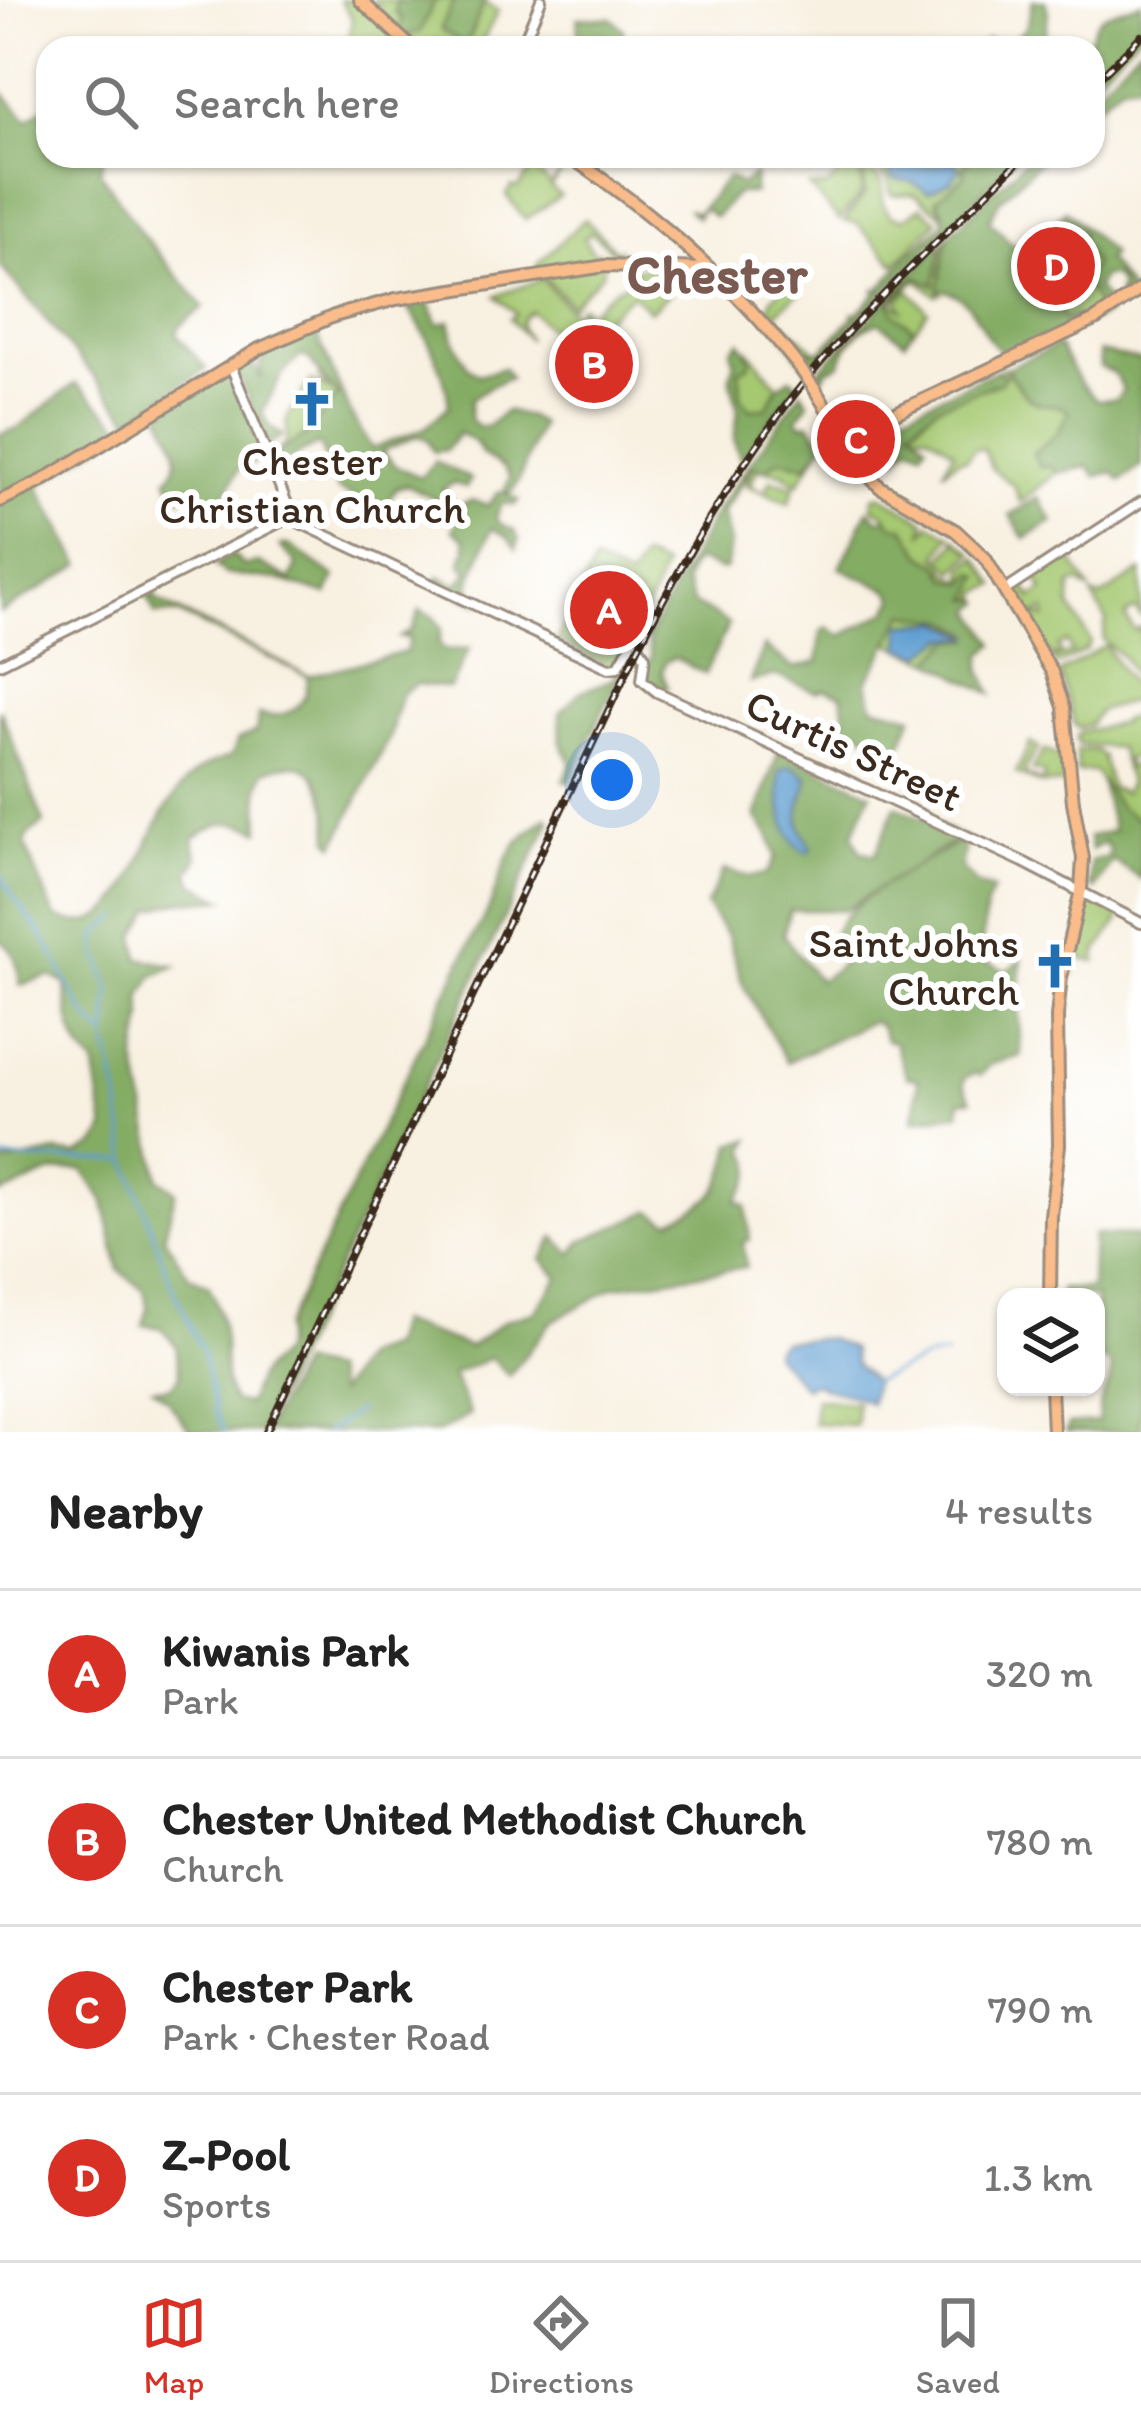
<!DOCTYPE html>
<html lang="en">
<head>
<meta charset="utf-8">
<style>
	:root { --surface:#fff; --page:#f2f2f2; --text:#222; --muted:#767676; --line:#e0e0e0; --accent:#d93025 }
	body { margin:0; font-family:Itim,sans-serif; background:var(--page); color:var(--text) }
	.controls { position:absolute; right:36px; bottom:36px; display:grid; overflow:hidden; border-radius:24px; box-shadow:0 3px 9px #0004 }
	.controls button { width:108px; height:108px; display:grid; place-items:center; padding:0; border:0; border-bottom:3px solid var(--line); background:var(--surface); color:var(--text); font:60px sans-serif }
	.you { position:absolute; left:612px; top:780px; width:42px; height:42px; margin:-30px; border:9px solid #fff; border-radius:50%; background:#1a73e8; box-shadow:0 0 0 18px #1a73e833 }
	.badge { display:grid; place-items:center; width:78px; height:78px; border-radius:50%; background:var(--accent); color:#fff; font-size:39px; font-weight:700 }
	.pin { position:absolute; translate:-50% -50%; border:6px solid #fff; box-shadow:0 3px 12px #0006 }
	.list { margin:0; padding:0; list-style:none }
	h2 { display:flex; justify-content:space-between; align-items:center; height:156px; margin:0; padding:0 48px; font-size:51px }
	h2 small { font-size:39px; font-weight:400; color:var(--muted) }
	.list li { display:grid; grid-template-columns:78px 1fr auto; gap:36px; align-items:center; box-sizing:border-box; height:168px; padding:0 48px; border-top:3px solid var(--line) }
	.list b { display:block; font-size:45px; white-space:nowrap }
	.list p { margin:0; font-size:39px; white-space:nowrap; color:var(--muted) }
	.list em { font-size:39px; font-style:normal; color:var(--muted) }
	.icon { flex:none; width:66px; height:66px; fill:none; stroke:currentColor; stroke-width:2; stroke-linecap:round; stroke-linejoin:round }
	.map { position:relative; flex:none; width:1141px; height:1432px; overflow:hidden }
	.search { position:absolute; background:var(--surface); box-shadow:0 3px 9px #0004; left:36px; right:36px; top:36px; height:132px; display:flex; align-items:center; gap:30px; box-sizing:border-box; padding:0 42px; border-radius:36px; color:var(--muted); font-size:45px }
	.sheet { height:828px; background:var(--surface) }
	nav { display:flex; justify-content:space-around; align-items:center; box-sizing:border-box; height:168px; border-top:3px solid var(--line); background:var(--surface); font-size:33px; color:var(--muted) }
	nav a { display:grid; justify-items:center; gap:6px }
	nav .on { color:var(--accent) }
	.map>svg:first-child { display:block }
</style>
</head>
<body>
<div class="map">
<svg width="1141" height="1432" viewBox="0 0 1141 1432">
	<rect width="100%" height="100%" fill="#fff"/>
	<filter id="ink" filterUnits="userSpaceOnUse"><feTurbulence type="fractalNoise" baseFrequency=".00833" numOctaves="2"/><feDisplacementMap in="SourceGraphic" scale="24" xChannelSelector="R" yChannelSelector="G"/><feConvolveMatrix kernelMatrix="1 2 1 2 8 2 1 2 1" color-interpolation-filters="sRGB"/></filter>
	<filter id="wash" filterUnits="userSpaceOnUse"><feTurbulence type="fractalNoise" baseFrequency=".004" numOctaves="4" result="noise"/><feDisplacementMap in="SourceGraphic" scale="48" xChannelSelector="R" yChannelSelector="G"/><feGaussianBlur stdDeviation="2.7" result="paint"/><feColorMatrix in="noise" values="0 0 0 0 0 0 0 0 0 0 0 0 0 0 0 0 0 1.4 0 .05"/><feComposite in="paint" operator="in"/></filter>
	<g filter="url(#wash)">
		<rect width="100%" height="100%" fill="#f8f0e0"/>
		<g fill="#a5c871" stroke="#707948" stroke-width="3">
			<polygon points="340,0 358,0 403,48 345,48 340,42 349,36 352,18"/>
			<polygon points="372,0 397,0 395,13 420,31 435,0 454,0 441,29 466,46 484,3 498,11 479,48 420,48 392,24"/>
			<polygon points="541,156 544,157 537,172 551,185 562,171 551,187 560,196 525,220 506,195 512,186 518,188"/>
			<polygon points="880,156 973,156 964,166 965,176 936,202 944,217 915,194 891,195 888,180 873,164"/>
			<polygon points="848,159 861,172 862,193 839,220 809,187 827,187 848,164"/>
			<polygon points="868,168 882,182 883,204 891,216 904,219 921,207 937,221 895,264 856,223 844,221 864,195 864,173"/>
			<polygon points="1066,210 1112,254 1084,275 1106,315 1011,356 1006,355 1027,348 1006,270 1020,246 1028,251"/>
			<polygon points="585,219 616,251 621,249 616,255 620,260 613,260 617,258 610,256 612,251 591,232 584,238 594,254 599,252 605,259 602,274 571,305 542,275 537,264"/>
			<polygon points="948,236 938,290 941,293 935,295 917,279 892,302 902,309 898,299 909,290 928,311 913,331 894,313 889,300 917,277 934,284 943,242"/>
			<polygon points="655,267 673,290 650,311 632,294 593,329 576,310 581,305 588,313 614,289 640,277 628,269"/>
			<polygon points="542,279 577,318 557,337 531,311 522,319 521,328 529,340 510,319 516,314 496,296"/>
			<polygon points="786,284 793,284 799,293 777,312 777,317 817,352 799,353 809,371 767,313 772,298"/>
			<polygon points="590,335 596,338 594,344 601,343 609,355 594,386 574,378 567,369 583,350 580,343 590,339"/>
			<polygon points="747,348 778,386 767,408 750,409 741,398 739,369 750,358"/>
			<path d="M 1004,367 C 1014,379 1023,399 1040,403 C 1053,407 1057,403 1069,411 C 1059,430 1047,454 1057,473 L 1020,502 L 1014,486 L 991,468 L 984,449 L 974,449 L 966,459 L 958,460 L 943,471 L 954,451 L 929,434 L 911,430 L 937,406 L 983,385 L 995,371 Z"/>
			<polygon points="319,369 338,395 305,436 275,454 272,462 272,453 281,449 288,438 286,423 291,410 301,409 308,402 301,394 311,381 332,391 319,378"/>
			<polygon points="824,444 798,484 783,473 758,469 750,485 765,492 771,480 795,486 789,503 746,485 752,466 777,459 814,457"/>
			<polygon points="881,495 925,521 922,534 930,524 951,535 938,556 941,560 956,542 954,537 973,553 955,571 945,562 946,570 960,580 965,577 964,568 977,557 996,585 978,593 980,598 970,600 980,576 974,573 966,583 948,579 939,564 923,555 904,527 892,525 884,513 872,507 874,497"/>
			<polygon points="1068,554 1091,591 1077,582 1071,586 1070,606 1091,642 1086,650 1057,665 1053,659 1072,652 1067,642 1058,646 1061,654 1051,657 1030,621 1038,616 1045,618 1045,610 1028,618 1012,591 1021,582 1033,598 1043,590 1034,575"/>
			<polygon points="642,557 664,567 633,644 612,669 557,641 594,562 630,579"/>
			<polygon points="1141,571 1141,617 1135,609 1125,616 1135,631 1141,627 1141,677 1136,679 1124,658 1103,640 1106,619 1092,595 1101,597"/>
			<polygon points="908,612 950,621 973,638 968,642 960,639 931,661 890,644 895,627"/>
			<polygon points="1104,646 1109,647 1108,650 1141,699 1099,711 1089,725 1079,728 1074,724 1060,673"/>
			<polygon points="1141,714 1141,754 1125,760 1128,767 1141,764 1141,821 1119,807 1095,772 1077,771 1077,750 1095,750 1102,756 1111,788 1124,793 1129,782 1119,748 1078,744 1076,737 1081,732 1122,723 1122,720"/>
			<polygon points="1030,743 1038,748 1025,769 1026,775 1041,782 1044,779 1043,773 1032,770 1044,750 1067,760 1067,784 1040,784 1016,773"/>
			<polygon points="1089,899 1118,914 1119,920 1097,952 1096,962 1078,958 1073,976 1068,976"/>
			<polygon points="815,1398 856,1402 856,1425 813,1423"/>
		</g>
		<g fill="#84ac63" stroke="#606b40" stroke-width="3">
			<polygon points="397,0 435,0 420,32 406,35 400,29 401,17 395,13"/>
			<polygon points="454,0 485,0 466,46 441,29"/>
			<path d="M 1033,0 L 1045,1 L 1048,12 L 1044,48 L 982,48 L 986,40 C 1022,43 1027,32 1033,0 Z"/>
			<path d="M 1141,2 L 1141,32 L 1093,81 L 1093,48 L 1087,48 C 1097,7 1106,17 1141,2 Z"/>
			<polygon points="578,18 611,18 623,29 622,48 610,40 588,42 587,48 578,48"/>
			<polygon points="1141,45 1141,82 1122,84 1093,108 1093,93"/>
			<polygon points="0,89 28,120 48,104 48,156 104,156 100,172 141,233 204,307 179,327 177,335 206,369 130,419 0,266"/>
			<polygon points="973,156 1017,156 810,369 800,351 821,351 854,316 853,313 858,313 875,294 875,289 879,290 907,256 944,223 943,211 936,199 965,176 963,167"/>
			<path d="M 1030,156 L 1045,156 L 1000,200 L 989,220 L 1014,246 L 1027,252 L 1045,236 L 1024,253 L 1020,250 L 1017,255 L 1042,286 L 1040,291 L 1062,284 L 1071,287 L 1072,296 L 1057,304 L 1064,320 L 1076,315 L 1080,322 L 1027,348 L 1005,354 C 976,337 982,296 938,289 L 948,236 Z"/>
			<polygon points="755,174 754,193 737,193 715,217 703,208 697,218 687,209 697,213 728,177 741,185"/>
			<polygon points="1066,210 1112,254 1107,260 1133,295 1117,296 1120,286 1114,276 1102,276 1097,289 1113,309 1101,314 1089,289 1075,291 1074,287 1094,265 1081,244 1082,231 1065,215 1047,231"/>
			<path d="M 943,242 L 934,285 L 917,277 L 889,300 L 895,314 L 913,328 L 905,342 L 879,322 C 858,329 847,342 840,364 L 828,370 L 821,380 L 816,378 L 815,375 Z"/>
			<path d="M 427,298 L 438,325 L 450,321 L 455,343 L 468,367 L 478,375 L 504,368 L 510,378 L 490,386 L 471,400 L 470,419 L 478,427 L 488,426 L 506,411 L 527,416 L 541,424 C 528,449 526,472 511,494 L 504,491 L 510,478 L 504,468 L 483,455 L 475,442 L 459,433 L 446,450 L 434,452 L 427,439 L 417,436 L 382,451 L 396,466 L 421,477 L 435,461 L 471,479 L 466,487 L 453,483 L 443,489 L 457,506 L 473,500 L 488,506 L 499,491 L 519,500 L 515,505 L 501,503 L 496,518 L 499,523 L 515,531 L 519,540 L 516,549 L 508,537 L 492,528 L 469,585 L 478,604 L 433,583 L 440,577 L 457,585 L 469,572 L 461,563 L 466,550 L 465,539 L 453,530 L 458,518 L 442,502 L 407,485 L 396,488 L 383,510 L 338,490 L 319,444 L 274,467 L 275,454 L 305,436 L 338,395 L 307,357 L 300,356 L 282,375 L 262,413 L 271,428 L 283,435 L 268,445 L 236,370 L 252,362 L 262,379 L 260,366 L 267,350 L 314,328 L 351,414 L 372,449 L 425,428 L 449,406 C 445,369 426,331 403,302 Z"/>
			<polygon points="740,341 751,359 749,365 739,370 741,398 750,409 767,408 778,386 791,378 797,383 741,460 734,441 738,411 730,376 735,363 731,350"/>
			<path d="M 1058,345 L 1080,383 L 1097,400 L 1117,399 L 1123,390 L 1114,373 L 1100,367 L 1099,352 L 1141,360 L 1141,466 L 1121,481 L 1113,472 L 1096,476 L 1088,467 L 1057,473 L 1052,466 L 1040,467 L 1033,453 L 1057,434 L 1069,411 C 1057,403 1054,406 1041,404 C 1024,400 1015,382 1007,368 Z"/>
			<polygon points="995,371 1006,375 1001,382 937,406 911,427 927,443 922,450 910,445 897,458 893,451 897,441 890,436 890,451 882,455 880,473 869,464 867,449 857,435"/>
			<path d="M 227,374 L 233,377 L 264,456 L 239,469 L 222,501 L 209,510 L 191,496 L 175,496 L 167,479 C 188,457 171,436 160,413 Z"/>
			<polygon points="76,383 126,429 38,486 81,565 0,613 0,434 18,428"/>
			<path d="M 802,391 L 809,403 L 797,418 L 802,424 L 809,422 L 824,444 L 807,465 L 780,459 L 764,470 L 752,466 C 742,483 735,495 722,512 L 730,544 L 726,568 L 720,570 L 699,561 L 691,566 L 685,582 L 693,603 L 729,624 L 705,674 L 675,658 L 665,662 L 662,673 L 668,688 L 657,690 L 645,682 L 646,665 L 651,659 L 648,637 L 717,509 Z"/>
			<polygon points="1038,497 1053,521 1025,539 1010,515"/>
			<polygon points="868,510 880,520 886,516 892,525 904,527 923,555 939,564 948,579 966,583 974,573 981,576 970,599 980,598 983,602 974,610 995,644 983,654 981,669 992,694 931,661 953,639 971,640 971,633 950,621 905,614 867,682 873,706 913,716 898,752 846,724 842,695 824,689 817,692 775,675 750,682 764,646 793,668 818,662 821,632 827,627 841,636 888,611 895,598 889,590 840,568"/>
			<polygon points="289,545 335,577 327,595 279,580 225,574 215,565 232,554 245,566 259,563 291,580 297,564 280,546"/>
			<path d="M 155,592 L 157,600 L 308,676 L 406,652 L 409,638 L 400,637 L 411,631 L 420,610 L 434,617 L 441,628 L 439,643 L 444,650 L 469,649 L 450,688 L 416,684 L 402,693 L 390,736 L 335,845 L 330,840 C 329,798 320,746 264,772 L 259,788 L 260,831 C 232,818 219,821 193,838 L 198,858 L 190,872 L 193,883 L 223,899 L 178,902 L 151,909 L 136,935 L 139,958 L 176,966 L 153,976 L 141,997 L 143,1017 L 136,1060 L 159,1179 L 176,1191 L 164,1237 L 189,1276 L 209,1286 C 217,1304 223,1323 224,1343 C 225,1366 222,1380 233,1401 L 247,1404 C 252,1395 255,1381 260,1374 C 276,1352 284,1363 284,1328 L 476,931 C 497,905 496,870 517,843 C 524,834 537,825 547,817 L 550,821 L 260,1432 L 191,1432 L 167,1399 L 153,1388 L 170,1387 L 180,1376 L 176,1346 L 161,1328 L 143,1325 L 148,1308 L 144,1290 L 119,1270 L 104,1202 L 83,1170 C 44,1167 35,1183 0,1194 L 0,1164 L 57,1152 L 77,1155 L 97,1144 L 105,1129 L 94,1063 C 71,1047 67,1011 66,984 L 50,976 L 20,985 C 19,968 16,950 0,940 L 0,709 L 44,823 L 28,835 L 25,845 L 55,916 C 119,949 140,851 162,815 C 170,802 186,779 198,771 C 207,764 222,760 232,755 L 238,739 L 256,732 L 259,714 C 286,721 311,705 307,676 L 179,614 L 155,614 L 147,596 Z"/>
			<polygon points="630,653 569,783 564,780 571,762 561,743 560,713 580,692 611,680"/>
			<path d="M 779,750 L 871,793 L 853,834 L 860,851 L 875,855 L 896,806 L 962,837 L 844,910 L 790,910 L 783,935 L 819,981 L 842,964 C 838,955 830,947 833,937 C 842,900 933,858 966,839 L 961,868 L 977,885 L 993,890 L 986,905 L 980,960 L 1007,971 L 1022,960 L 1018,1003 L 1021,1056 L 991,1064 L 980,1076 L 977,1073 L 965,1077 L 963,1085 L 971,1100 L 960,1101 L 960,1113 L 914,1120 L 918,1079 L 907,1077 L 894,1042 L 886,1040 L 881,1027 L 872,1021 L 787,1062 L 742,983 L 728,937 L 706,905 L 724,870 L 750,877 L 767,874 L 776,857 L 769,835 L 756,817 Z"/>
			<polygon points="1100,779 1119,807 1141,821 1141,879 1113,860 1094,890 1090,886 1091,861 1106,858 1110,852 1105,842 1091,850 1089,837 1113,831"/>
			<path d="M 751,1139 L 746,1151 C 760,1170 747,1185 737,1201 L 746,1205 L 750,1240 L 743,1242 L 746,1267 L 614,1287 L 551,1322 L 509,1376 L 491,1358 L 452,1374 L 470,1415 L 439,1432 L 264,1432 L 300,1364 L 332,1371 L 338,1393 L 363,1356 L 390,1347 L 397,1322 L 470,1347 L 505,1320 L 534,1312 L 559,1277 L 542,1259 L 555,1237 L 572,1254 L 582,1241 L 651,1211 L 670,1221 C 715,1200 722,1193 732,1144 Z"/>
			<path d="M 1093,1235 L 1137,1236 L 1136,1253 L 1141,1254 L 1141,1432 L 1066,1432 L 1069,1424 L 1098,1422 C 1099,1416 1098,1410 1100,1404 C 1104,1388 1116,1381 1110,1363 L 1096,1357 L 1096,1297 L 1061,1297 L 1061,1289 L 1091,1289 Z"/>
		</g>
		<g fill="#609fd2" stroke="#4e6478" stroke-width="3">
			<polygon points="885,156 902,156 928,166 955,161 960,169 951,181 928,192 912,182 893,179"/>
			<polygon points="942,622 972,637 946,638 922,655 901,648 902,624"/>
			<path d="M 792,766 L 808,777 C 803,808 789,814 812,848 L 809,853 C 782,845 778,795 780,770 Z"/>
			<path d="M 828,1338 L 852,1349 L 855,1364 L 874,1381 L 870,1403 C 850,1391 828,1393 815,1383 L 804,1387 L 775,1355 L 774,1349 L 782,1341 Z"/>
		</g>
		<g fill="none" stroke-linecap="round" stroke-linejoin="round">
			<g stroke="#609fd2" stroke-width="3">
				<path d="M 0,872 C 11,900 33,919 48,945 C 65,976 77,1011 104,1035"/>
				<polyline points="119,917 97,934 98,955 110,988 106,1037 119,1098 127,1160 170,1281 203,1353 215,1411 224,1432"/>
				<polyline points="0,1159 124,1160"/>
				<polyline points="874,1381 928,1358 946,1355"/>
				<polyline points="327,1432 359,1410"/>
			</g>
		</g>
	</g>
	<g filter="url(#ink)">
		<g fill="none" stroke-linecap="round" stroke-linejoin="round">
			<g stroke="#9a8d7f" stroke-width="14">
				<g id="minor">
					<polyline points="521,48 541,0"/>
					<polyline points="231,366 292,516 298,522 609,668 618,667 630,646 637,644 645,657 642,680 657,692 1023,862 1141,923"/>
					<polyline points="1006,590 1141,502"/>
					<polyline points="0,664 292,516"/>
				</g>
			</g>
			<g stroke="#9a8d7f" stroke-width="16">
				<g id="major">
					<polyline points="360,0 412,48"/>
					<path d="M 569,156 C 655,214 736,286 800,368"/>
					<polyline points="814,388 863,470 880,487 956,531 985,558 1052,672 1064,707 1073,802 1083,858 1081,890 1061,977 1057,1017 1059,1145 1051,1216 1050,1297"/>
					<polyline points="844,437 1095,320 1141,289"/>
					<polyline points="0,501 42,481 259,349 334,316 396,299 605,266 707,269"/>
					<polyline points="1051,1387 1053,1432"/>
				</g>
			</g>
			<use href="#minor" stroke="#fff" stroke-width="8"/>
			<use href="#major" stroke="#f9bc8a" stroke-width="10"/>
			<g stroke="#3b2a1e" stroke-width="8">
				<g id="rail">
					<polyline points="1093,84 1141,36"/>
					<path d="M 266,1432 L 639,646 C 684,558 733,473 794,395 C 862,309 947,234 1024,156"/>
				</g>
			</g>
			<use href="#rail" stroke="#fff" stroke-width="3" stroke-dasharray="9" stroke-linecap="butt"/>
			<g stroke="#9a8d7f" stroke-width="16" stroke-linecap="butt">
				<polyline id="major-bridge" points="800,368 814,388"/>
			</g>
			<use href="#major-bridge" stroke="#f9bc8a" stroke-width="10"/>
		</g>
	</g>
	<defs>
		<g id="church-bare" transform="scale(3.6)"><path d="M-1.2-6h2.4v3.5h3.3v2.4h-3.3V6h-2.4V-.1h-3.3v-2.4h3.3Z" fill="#1f6fb2" stroke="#fff" stroke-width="2.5" paint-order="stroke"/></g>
	</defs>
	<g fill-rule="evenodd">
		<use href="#church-bare" x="312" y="404"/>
		<use href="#church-bare" x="1055" y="966"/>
	</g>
	<g text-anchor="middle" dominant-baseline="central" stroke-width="12" stroke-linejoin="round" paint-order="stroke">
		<g font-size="42" fill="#3b2a1e" stroke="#fff">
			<text x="312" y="460">Chester<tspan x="312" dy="48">Christian Church</tspan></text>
			<text x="1019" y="942" text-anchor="end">Saint Johns<tspan x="1019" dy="48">Church</tspan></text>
		</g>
		<g font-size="42" fill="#3b2a1e" stroke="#fff">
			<text transform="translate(854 750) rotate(25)">Curtis Street</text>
		</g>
		<g font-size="54" font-weight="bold" fill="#7a5a51" stroke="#fff">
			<text x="717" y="274">Chester</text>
		</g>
	</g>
</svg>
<div class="controls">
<button><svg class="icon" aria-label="layers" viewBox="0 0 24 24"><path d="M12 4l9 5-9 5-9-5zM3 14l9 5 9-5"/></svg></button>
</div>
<div class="you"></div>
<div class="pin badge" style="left:609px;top:610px">A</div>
<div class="pin badge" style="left:594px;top:364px">B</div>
<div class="pin badge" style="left:856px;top:439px">C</div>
<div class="pin badge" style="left:1056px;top:266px">D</div>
<div class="search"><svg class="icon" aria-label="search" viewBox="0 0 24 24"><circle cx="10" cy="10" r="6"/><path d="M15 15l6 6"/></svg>Search here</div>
</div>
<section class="sheet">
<h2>Nearby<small>4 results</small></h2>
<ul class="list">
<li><span class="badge">A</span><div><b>Kiwanis Park</b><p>Park</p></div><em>320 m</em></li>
<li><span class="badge">B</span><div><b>Chester United Methodist Church</b><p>Church</p></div><em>780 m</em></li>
<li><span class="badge">C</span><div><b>Chester Park</b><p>Park · Chester Road</p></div><em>790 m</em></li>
<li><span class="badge">D</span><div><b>Z-Pool</b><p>Sports</p></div><em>1.3 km</em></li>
</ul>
</section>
<nav>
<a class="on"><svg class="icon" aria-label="map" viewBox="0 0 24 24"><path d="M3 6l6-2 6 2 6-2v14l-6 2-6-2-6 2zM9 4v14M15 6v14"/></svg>Map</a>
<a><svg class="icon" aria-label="directions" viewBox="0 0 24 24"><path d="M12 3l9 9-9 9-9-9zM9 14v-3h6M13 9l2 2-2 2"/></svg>Directions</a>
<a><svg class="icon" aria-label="saved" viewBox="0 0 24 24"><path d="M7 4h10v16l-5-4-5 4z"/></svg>Saved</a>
</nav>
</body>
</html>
